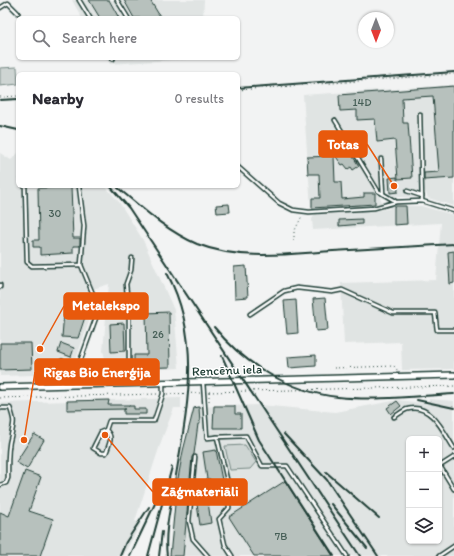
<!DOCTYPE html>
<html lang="en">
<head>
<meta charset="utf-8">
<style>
	:root { --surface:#fff; --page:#f2f2f3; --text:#2b2b33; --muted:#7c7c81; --line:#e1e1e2 }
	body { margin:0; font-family:Itim,sans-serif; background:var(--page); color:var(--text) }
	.controls { position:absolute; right:12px; bottom:12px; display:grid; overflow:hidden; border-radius:6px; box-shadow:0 1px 3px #0004 }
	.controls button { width:36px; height:36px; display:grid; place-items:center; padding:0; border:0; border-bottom:1px solid var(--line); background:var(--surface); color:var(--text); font:20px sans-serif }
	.compass { position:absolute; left:358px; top:12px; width:36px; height:36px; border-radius:50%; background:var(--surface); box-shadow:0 1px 3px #0004; rotate:180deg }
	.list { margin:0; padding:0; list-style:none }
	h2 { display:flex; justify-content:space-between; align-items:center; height:52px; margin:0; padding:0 16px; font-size:17px }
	h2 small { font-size:13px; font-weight:400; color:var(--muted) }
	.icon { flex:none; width:22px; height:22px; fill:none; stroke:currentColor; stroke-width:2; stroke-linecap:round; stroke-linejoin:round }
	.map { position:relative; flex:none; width:454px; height:556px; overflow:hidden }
	.search { position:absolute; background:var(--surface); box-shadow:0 1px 3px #0004; left:16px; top:16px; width:224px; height:44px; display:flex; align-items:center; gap:10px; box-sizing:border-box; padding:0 14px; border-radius:6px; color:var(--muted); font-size:15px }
	.panel { position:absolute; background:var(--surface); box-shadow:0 1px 3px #0004; left:16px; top:72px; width:224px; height:116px; border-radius:6px }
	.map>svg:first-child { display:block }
</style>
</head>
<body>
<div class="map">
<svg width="454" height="556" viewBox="0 0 454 556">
	<rect width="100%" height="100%" fill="#f2f3f3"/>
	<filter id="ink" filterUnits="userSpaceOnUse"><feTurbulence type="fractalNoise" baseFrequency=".025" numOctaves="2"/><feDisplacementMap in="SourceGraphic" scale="8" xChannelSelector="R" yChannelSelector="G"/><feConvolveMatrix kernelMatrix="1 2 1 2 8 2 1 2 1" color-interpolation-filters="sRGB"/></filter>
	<g filter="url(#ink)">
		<g fill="#e0e4e3" fill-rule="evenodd">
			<polygon points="72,0 204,0 203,18 82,18"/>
			<polygon points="106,58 202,58 110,64"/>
			<polygon points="454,85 454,206 428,198 423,187 423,180 419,180 419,197 390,197 388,190 379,186 354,146 348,146 380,197 383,205 311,208 303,95"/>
			<polygon points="0,153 11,160 18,153 18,186 105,186 119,202 143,240 174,310 179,368 105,373 106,362 103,351 109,284 87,291 93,310 71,374 0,376"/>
			<polygon points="406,206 421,206 454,215 454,369 402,370 401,342 344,344 341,283 436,280 441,223 313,230 312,219 315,214 388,209 391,207"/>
			<polygon points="181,398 181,408 174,408 162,439 135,521 141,524 123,556 0,556 0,403"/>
			<path d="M 429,399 L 454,401 L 454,556 L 169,556 L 176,481 L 193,407 L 260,405 L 335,412 L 398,400 L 429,404 ZM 409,439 L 439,439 L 439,541 L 409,541 Z"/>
		</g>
		<g fill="#ced5d3" stroke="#768984">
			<polygon points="17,67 18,84 0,86 0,68"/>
			<polygon points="245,445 256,462 250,469 230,470 225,446"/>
		</g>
		<g fill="#b7c1bd" stroke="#1f3d34">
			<polygon points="89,0 109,0 119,18 100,18"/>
			<polygon points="124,0 150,0 161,18 134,18"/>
			<polygon points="454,86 454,178 424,180 424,173 439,172 433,96 402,98 403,123 408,123 412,178 398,179 395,140 377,142 375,119 357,120 357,110 340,111 339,95"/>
			<polygon points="355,136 361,137 360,145 366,156 362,158 354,146"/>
			<polygon points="335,146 346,146 359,166 353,170 351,167 348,169 344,164 342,165 334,154 339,152"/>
			<polygon points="334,156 335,182 341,182 342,199 364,197 364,193 375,193 375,204 312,208 312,198 320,198 319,174 308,174 307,157"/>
			<polygon points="397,177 398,192 390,193 389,178"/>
			<polygon points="71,187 73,238 80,238 80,246 73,246 73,253 40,255 40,247 33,247 33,240 39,240 38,188"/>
			<polygon points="229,204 230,212 217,213 216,205"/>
			<polygon points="394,206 406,206 407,224 394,225"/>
			<polygon points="362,219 362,224 339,226 339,220"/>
			<polygon points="454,251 454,283 450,284 448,252"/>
			<polygon points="246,266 248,297 235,298 234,267"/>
			<polygon points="325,298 328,330 316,331 313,299"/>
			<polygon points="296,300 298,333 287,334 284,301"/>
			<polygon points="64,312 86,314 78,338 62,337"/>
			<polygon points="169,312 170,367 134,368 134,355 147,355 146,313"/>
			<polygon points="124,323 125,351 111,352 110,324"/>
			<polygon points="0,343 31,343 32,369 0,370"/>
			<polygon points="61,343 74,348 71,357 58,352"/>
			<polygon points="316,355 316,366 289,368 288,357"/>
			<polygon points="109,400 108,405 129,405 129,406 134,406 134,409 146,409 146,414 124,414 124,409 126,409 67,410 67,401"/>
			<polygon points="397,401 401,406 391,414 387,408"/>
			<polygon points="214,406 235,406 235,414 241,414 241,428 213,428"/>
			<polygon points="199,407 200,424 198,424 194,454 192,457 183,556 170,556 177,484 183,451 194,408"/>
			<polygon points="34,434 44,440 27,469 16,462"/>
			<polygon points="216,450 225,495 213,497 210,479 207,479 203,452"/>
			<polygon points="25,471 41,477 29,511 53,519 40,556 0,556 0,512 9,516"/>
			<polygon points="285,481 333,556 254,556 229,517"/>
			<polygon points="207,495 211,523 200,525 196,497"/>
		</g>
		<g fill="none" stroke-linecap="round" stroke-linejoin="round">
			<g stroke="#1f3d34" stroke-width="5.5">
				<g id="service">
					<polyline points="79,0 90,18"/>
					<polyline points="117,0 128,18"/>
					<polyline points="0,8 8,3 18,13"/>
					<polyline points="112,58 113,59"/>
					<polyline points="420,114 422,201"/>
					<polyline points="335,120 378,191 383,194"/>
					<polyline points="381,159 383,194 395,201"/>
					<polyline points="238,167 279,203 293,210 309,212 374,208 396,202 422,201 454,211"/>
					<polyline points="25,186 27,262 32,266 81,265"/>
					<polyline points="407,191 422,196"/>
					<polyline points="0,285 0,287"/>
					<polyline points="250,314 284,291 297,288 332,292 342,290 393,313 435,313 437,330 454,330"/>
					<polyline points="62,361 62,386"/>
					<polyline points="41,364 42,386"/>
					<polyline points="203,382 207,438 217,437 229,488 229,508 219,519 225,545 232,556"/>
					<polyline points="129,383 129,318 126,284 131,270 132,258"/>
					<polyline points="75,384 77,370 97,315 97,304 81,265 84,226 79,186"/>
					<path d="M 0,408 L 10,408 C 15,422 14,422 11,436 C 7,449 8,465 8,478 L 6,483 L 0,485"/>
					<path d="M 394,417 C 398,415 403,410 408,409 C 432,403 444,433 454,448"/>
					<path d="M 106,430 C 114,437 109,444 106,453 L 101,453 L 93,448 L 101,432 L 106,430 L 109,421 L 154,421 L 163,394 L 163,383"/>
					<polyline points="217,437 246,436 262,466 287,466 347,556"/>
					<polyline points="195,457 189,521 193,539 208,556"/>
					<polyline points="454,457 440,466 454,489"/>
					<polyline points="439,556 454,546"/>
				</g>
			</g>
			<g stroke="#1f3d34" stroke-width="8">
				<polyline id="minor" points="0,387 454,375"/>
			</g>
			<g stroke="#1f3d34" stroke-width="1" stroke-dasharray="1 3" stroke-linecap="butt">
				<polyline points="238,90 454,74"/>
				<polyline points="0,97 18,96"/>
				<polyline points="294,241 294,232 302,216"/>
				<polyline points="334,368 394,366 398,371"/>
				<polyline points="209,392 454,386"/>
				<polyline points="209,392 209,401"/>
				<polyline points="167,394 200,393"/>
				<polyline points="0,398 158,394"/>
			</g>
			<use href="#service" stroke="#fff" stroke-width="2.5"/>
			<use href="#minor" stroke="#fff" stroke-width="5"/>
			<g stroke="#1f3d34" stroke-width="2">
				<polyline points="238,88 454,72"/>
				<polyline points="0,100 18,99"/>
				<polyline points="0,126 18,130"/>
				<polyline points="110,186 129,208 360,556"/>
				<path d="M 118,188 C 143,209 167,231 197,244 C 241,261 287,254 333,251 C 373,249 414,246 454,244"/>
				<path d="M 214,327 C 244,364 290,392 338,397 C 376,401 416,396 454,394"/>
				<polyline points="222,356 259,440 334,556"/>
				<polyline points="417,400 454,408"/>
				<polyline points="284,434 327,480 378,556"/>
				<polyline points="326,472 379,518"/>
				<polyline points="331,504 367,548"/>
				<polyline points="120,556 126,542 149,507"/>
				<polyline points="130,556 161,491"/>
				<polyline points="148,556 172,467"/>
				<polyline points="159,556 162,532"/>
				<path d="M 167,556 C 164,533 170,509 174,487 C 186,413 204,343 167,273"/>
			</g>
		</g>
	</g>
	<g text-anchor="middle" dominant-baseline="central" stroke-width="3" stroke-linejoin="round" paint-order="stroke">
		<g font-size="11" fill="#455e56">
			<text x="362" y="102">14D</text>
			<text x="55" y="213">30</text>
			<text x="158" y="334">26</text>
			<text x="281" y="536">7B</text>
		</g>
		<g font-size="13" fill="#1f3d34" stroke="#fff">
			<text transform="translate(227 370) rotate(-2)">Rencēnu iela</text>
		</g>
	</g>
	<path fill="none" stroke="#e8590c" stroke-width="1.5" d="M394 186L367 144M40 349L64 306M24 440L35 372M105 435L153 492"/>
	<g fill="#e8590c" stroke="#fff" stroke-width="1.5">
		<circle cx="394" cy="186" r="4"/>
		<circle cx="40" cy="349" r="4"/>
		<circle cx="24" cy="440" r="4"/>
		<circle cx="105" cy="435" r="4"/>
	</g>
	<g fill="#e8590c" stroke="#e8590c" stroke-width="1.5">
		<rect x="319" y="131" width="48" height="26" rx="4"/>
		<rect x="64" y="293" width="84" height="26" rx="4"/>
		<rect x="35" y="359" width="124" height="26" rx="4"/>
		<rect x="153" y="479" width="94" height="26" rx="4"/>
	</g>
	<g font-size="14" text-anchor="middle" font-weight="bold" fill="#fff">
		<text x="343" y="149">Totas</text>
		<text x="106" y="310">Metalekspo</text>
		<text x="97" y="377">Rīgas Bio Enerģija</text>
		<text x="200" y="496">Zāģmateriāli</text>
	</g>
</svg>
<div class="controls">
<button>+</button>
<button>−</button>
<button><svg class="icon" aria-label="layers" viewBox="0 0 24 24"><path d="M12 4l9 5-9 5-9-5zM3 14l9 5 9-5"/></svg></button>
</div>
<svg class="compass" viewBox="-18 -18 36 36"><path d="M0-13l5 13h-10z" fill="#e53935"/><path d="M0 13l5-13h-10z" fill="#7c7c81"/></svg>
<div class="search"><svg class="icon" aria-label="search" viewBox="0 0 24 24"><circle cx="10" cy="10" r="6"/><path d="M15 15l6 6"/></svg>Search here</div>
<section class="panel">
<h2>Nearby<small>0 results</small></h2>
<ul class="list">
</ul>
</section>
</div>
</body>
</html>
